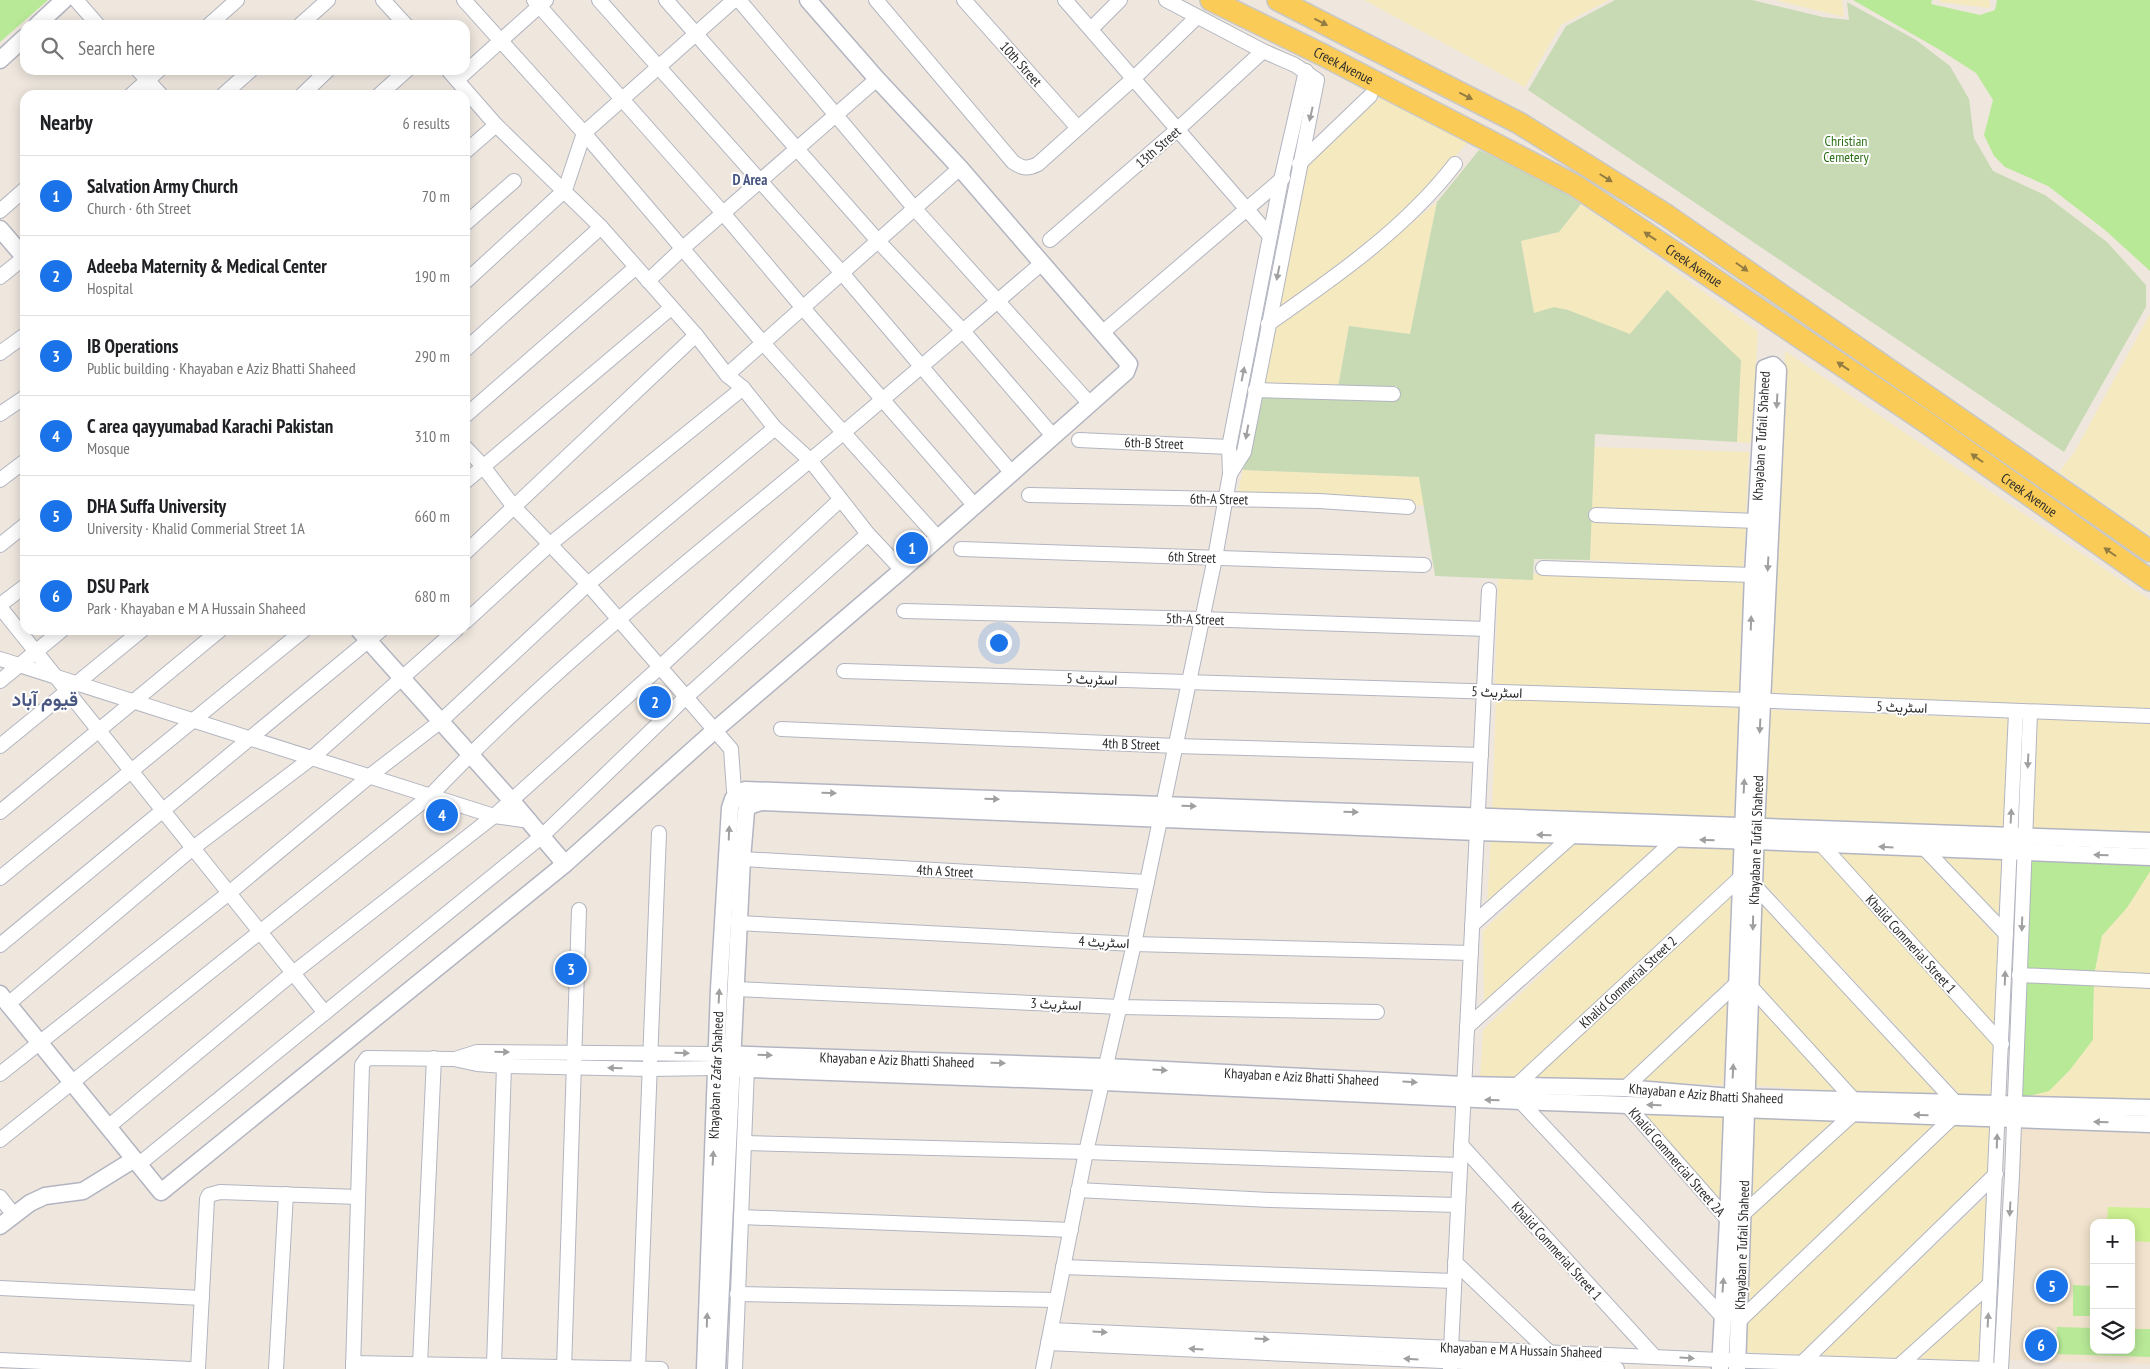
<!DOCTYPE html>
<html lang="en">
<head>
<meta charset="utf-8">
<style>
	:root { --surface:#fff; --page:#f6f6f6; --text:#202124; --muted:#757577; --line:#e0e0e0; --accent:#1a73e8 }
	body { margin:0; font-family:"PT Sans Narrow",Vazirmatn,sans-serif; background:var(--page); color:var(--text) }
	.controls { position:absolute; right:15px; bottom:15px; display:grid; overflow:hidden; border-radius:10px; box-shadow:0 2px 12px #0003 }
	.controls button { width:45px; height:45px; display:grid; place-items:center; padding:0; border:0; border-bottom:1px solid var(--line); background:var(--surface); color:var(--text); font:25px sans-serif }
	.you { position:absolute; left:998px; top:642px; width:18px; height:18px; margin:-12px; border:4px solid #fff; border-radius:50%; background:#1a73e8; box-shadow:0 0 0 8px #1a73e833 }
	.badge { display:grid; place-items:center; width:32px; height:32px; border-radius:50%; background:var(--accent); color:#fff; font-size:16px; font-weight:700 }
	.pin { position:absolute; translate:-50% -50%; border:2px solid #fff; box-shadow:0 1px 5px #0006 }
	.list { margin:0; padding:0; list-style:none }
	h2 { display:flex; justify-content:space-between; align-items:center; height:65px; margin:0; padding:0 20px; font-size:21px }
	h2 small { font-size:16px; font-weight:400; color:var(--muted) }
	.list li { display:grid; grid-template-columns:32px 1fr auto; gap:15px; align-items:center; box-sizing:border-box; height:80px; padding:0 20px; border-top:1px solid var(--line) }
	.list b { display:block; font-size:19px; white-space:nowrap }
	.list p { margin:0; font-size:16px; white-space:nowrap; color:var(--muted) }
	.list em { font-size:16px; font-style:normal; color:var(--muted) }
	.icon { flex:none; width:28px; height:28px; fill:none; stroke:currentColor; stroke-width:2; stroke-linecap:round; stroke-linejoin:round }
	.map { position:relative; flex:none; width:2150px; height:1369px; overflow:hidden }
	.search { position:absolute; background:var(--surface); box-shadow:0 2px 12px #0003; left:20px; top:20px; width:450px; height:55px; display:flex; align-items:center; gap:12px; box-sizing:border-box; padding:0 18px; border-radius:15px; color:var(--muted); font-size:19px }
	.panel { position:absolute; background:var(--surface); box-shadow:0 2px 12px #0003; left:20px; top:90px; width:450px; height:545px; border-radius:15px }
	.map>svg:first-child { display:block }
</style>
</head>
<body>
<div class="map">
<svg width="2150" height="1369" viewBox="0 0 2150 1369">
	<rect width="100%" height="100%" fill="#efe7de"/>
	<path fill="#f1e3cd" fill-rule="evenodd" d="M 2018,1125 L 2150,1132 L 2150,1364 L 2007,1360 ZM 2094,1223 L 2131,1223 L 2131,1350 L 2094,1350 Z"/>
	<g fill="#b7e997">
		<polygon points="0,0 48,0 0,42"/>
		<polygon points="1853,0 1932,0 1931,4 1980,15 1995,10 1997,0 2150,0 2150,271 2105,230 2048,186 2005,167 1994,156 1984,135 1993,100 1976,73 1940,50"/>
		<polygon points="2030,859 2150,865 2150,872 2127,908 2102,936 2095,971 2025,970"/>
		<polygon points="2024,981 2094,984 2093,1040 2070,1070 2049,1092 2021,1098"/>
		<polygon points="2073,1285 2094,1286 2094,1316 2073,1316"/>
		<polygon points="2057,1327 2094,1328 2094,1350 2131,1350 2131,1329 2150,1329 2150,1357 2056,1354"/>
	</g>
	<g fill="#f5eabf">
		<polygon points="1364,0 1609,0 1561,25 1525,87"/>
		<polygon points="1775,0 1842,0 1844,17"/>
		<polygon points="1940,0 1989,0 1990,8 1939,2"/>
		<polygon points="1382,96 1469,141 1393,225 1278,309 1303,166"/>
		<polygon points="1437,202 1410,334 1349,326 1338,387 1264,388 1276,327 1395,237"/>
		<polygon points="1581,204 1758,331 1751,443 1737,442 1740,360 1666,291 1630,334 1534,313 1521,241 1559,232"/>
		<polygon points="2150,314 2150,536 2059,472 2075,451"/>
		<polygon points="1785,351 2150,600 2150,711 1771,694"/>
		<polygon points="1594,447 1749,452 1746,517 1592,509"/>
		<polygon points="1243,470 1419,477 1426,506 1330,498 1237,496"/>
		<polygon points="1591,518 1746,527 1743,568 1590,560"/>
		<polygon points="1533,574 1741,582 1746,584 1739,695 1495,685 1498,579 1532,580"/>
		<polygon points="1496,698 1742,708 1735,821 1492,812"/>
		<polygon points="1770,710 2010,719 2004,828 1765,821"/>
		<polygon points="2036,719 2150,724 2150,837 2028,833"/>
		<polygon points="1491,839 1561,842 1487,904"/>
		<polygon points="1577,840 1658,845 1654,853 1484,1005 1483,931"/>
		<polygon points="1677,844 1736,847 1734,877 1515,1080 1480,1079 1483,1030"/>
		<polygon points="1764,848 1818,850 1994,1045 1994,1098 1960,1095 1763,882"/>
		<polygon points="1834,849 1918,853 2000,940 1997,1027"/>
		<polygon points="1938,855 2002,858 2002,924"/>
		<polygon points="2150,872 2150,974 2095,971 2102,936 2127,908"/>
		<polygon points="1734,892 1729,979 1624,1080 1536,1078"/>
		<polygon points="1761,900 1945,1095 1853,1091 1758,983"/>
		<polygon points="2094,984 2150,986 2150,1103 2021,1098 2049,1091 2070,1070 2093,1040"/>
		<polygon points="1730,996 1723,1085 1641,1082"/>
		<polygon points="1757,1001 1837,1092 1754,1085"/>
		<polygon points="1640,1110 1725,1113 1720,1206"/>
		<polygon points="1750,1113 1844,1118 1746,1203"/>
		<polygon points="1855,1119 1942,1121 1744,1309 1746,1217"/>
		<polygon points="1956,1123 1994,1124 1990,1173 1800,1355 1742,1352 1742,1324"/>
		<polygon points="1990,1193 1987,1282 1896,1359 1820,1355"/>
		<polygon points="1987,1296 1983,1363 1919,1359"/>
	</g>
	<g fill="#c8dab4">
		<polygon points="1615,0 1752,0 1823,17 1849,20 1847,2 1916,40 1950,66 1969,99 1974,138 1993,171 2045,195 2107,242 2146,285 2146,307 2064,452 1528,90 1566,26"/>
		<polygon points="1479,150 1511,164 1520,164 1581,204 1559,232 1521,241 1534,313 1554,307 1568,310 1630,334 1667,290 1741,360 1737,442 1595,434 1590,560 1534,559 1533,580 1435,576 1419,477 1243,470 1260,394 1395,396 1397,386 1338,387 1349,326 1410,334 1437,202"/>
	</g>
	<polygon fill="#cdf092" points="2108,1207 2150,1208 2150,1242 2131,1241 2131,1223 2107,1223"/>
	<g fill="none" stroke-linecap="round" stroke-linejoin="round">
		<g stroke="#b2b5c1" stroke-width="16">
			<g id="minor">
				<polyline points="76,0 98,25"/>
				<polyline points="383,0 406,25"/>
				<polyline points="464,0 584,133 763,343 938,538"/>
				<polyline points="534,0 723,213 803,308 975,506"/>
				<polyline points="599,0 842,273 1011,472"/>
				<polyline points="666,0 878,241 963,331 1053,436"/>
				<polyline points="739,0 915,209 1090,404"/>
				<path d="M 876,0 L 1013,162 C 1023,169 1028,169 1038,164 L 1134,78 L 1197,17"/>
				<polyline points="964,0 1078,128"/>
				<polyline points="1065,0 1270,236"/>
				<polyline points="1166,0 1263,51 1295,65 1317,80 1244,452 1230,474"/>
				<polyline points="209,25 237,0"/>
				<polyline points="300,25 328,0"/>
				<polyline points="1091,29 1120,0"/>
				<polyline points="138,70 161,95"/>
				<polyline points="448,70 496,125 601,227 696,335 727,375 743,388 775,428 810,460 868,534 902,570"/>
				<polyline points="457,80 546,0"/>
				<polyline points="131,95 159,70"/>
				<polyline points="223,95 251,70"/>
				<polyline points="302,95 328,70"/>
				<polyline points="379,95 407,70"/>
				<polyline points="465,152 496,125"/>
				<polyline points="1299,164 1370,96"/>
				<polyline points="0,211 25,189"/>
				<polyline points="465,224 514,181"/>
				<polyline points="1050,240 1178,129 1263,51"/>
				<polyline points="0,277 25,257"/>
				<polyline points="648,281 683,248 877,79"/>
				<polyline points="465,282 565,190 584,133 734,0"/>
				<path d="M 1268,324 C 1334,278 1406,228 1455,164"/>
				<polyline points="1103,332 1283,178"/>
				<polyline points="465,350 601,227"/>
				<polyline points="0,353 25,335"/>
				<polyline points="727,375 960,168"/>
				<polyline points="1255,390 1393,394"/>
				<polyline points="0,414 25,397"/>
				<polyline points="465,416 635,268"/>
				<polyline points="1079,440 1229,447"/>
				<polyline points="465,447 482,465 514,507 588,584 731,749 734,791 744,802"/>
				<polyline points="0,480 25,461"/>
				<polyline points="465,482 671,308"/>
				<polyline points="1029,495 1319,501 1408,507"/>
				<polyline points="1596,515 1757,521"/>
				<polyline points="0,545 25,525"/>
				<polyline points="961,549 1424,565"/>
				<polyline points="465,553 696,335"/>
				<polyline points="1543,568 1753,575"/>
				<polyline points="0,605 25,586"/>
				<polyline points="0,607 325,1013"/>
				<polyline points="904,611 1202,619 1487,629"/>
				<polyline points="465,622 549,545 743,388"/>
				<polyline points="0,659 494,816 530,821"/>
				<polyline points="844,671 1748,700 2150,716"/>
				<polyline points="0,681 62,630"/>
				<polyline points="781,729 1176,746 1481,755"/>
				<polyline points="0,746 142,630"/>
				<polyline points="0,812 220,630"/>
				<polyline points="1821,844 2002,1044"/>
				<polyline points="1924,848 2006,934"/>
				<polyline points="742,859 1147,882"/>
				<polyline points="0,878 304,630"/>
				<polyline points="1754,885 1955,1102"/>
				<polyline points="738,923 1134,944 1471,953"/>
				<polyline points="1472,925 1572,836"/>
				<polyline points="0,945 381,630"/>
				<polyline points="2019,975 2150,981"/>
				<polyline points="1751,987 1853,1099"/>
				<polyline points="735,989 1120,1007 1377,1012"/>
				<polyline points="8,1004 193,848 313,757 456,630"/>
				<polyline points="1467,1027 1676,839"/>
				<polyline points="455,1059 477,1052 717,1054"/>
				<polyline points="0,1074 229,893 371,775 441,721 588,584 775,428"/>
				<polyline points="1516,1086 1740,878"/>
				<polyline points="1625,1088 1737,983"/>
				<polyline points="1520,1101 1721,1315"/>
				<polyline points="1626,1104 1728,1220"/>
				<polyline points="108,1127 293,973 494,816 660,667 840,500"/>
				<path d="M 0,1140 L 431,795 C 543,677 671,575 796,472 C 879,404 960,333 1041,264"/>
				<polyline points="745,1143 1086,1152 1460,1165"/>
				<polyline points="1461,1145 1654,1356"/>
				<polyline points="138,1165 542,836 685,698 868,534"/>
				<polyline points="1078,1190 1269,1200 1458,1205"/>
				<polyline points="0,1197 14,1215"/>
				<polyline points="1743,1214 1854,1113"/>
				<polyline points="741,1217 1071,1230"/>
				<polyline points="1455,1262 1549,1352"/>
				<polyline points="1063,1267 1454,1281"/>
				<polyline points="0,1288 202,1298"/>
				<polyline points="737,1294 1056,1300"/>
				<polyline points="1739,1321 1954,1116"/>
				<polyline points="1051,1330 1720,1360 1990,1369"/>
				<polyline points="1048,1343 1617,1369"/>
				<polyline points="0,1360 191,1369"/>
				<polyline points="1803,1362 1996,1174"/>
				<polyline points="353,1363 661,1369"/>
				<polyline points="420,1364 434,1058"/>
				<polyline points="494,1365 504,1066"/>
				<polyline points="1900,1365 1990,1284"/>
				<polyline points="198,1369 207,1199 209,1195 220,1192 358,1197"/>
				<polyline points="276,1369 286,1194"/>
				<polyline points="353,1369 362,1065 367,1058 454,1059 477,1064 504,1066 649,1069 716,1068"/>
				<polyline points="564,1369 579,910"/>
				<polyline points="638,1369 659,833"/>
				<polyline points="735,1369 747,1068"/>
				<polyline points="1043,1369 1086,1152 1134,944 1215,558 1230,474 1229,447 1281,180 1306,71"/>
				<polyline points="1450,1369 1489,590"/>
				<polyline points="1986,1369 2016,712"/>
				<polyline points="2001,1369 2012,1175 2030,713"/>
			</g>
		</g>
		<g stroke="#b2b5c1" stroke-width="19">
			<g id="tertiary">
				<polyline points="37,25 64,0"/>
				<polyline points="0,60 25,37"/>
				<polyline points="0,229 25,258"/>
				<polyline points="359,630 511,800 565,864"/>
				<polyline points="0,994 161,1192 565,864 715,730 902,570 1126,372 1129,364 960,168 877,79 808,0"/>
				<path id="s1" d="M 721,1054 L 1106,1067 L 1464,1085 L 1625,1088 L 1731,1097 L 2150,1108"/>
				<polyline points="721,1068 1103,1082 1520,1101 2150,1124"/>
				<polyline points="0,1226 30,1203 45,1196 83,1191 133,1160"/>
				<path id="s2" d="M 705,1369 L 719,989 L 730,808 L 733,799 L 745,790 L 2150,841"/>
				<polyline points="717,1369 742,859 746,811 749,806 761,802 1477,832 1755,841 2150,857"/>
				<path id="s3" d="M 1720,1369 L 1728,1220 L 1753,575 L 1765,368 L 1773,365 L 1778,370 L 1756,828 L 1737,1369"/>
			</g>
		</g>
		<g stroke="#c8c8c8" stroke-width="24">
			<g id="primary">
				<path id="s4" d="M 1211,0 L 1323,55 L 1576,186 L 1923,420 L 2150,580"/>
				<polyline points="1278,0 1519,123 1666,215 2150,551"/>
			</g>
		</g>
		<use href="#minor" stroke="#fff" stroke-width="14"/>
		<use href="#tertiary" stroke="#fff" stroke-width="16"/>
		<use href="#primary" stroke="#facc57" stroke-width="21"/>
	</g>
	<defs><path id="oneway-solid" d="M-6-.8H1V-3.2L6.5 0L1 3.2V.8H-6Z" transform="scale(1.25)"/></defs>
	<g fill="#937c42">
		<use href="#oneway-solid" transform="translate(1321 22) rotate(27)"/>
		<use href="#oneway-solid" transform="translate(1466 96) rotate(27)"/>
		<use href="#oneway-solid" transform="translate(1606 178) rotate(32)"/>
		<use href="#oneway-solid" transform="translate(1650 236) rotate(-146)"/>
		<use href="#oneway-solid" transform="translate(1742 267) rotate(35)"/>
		<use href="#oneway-solid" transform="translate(1843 366) rotate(-146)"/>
		<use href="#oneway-solid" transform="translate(1977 458) rotate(-145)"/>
		<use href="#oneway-solid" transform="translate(2110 552) rotate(-145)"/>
	</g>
	<g fill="#a0a0a0">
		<use href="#oneway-solid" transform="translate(1311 114) rotate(103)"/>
		<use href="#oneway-solid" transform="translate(1278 273) rotate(101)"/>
		<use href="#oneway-solid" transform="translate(1243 374) rotate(-79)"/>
		<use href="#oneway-solid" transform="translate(1777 401) rotate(93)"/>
		<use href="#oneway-solid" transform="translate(1247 432) rotate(100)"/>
		<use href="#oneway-solid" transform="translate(1768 564) rotate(93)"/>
		<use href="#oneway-solid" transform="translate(1751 623) rotate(-88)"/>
		<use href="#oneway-solid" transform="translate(1760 726) rotate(93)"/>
		<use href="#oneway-solid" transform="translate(2028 761) rotate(93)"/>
		<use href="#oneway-solid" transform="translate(1744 786) rotate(-87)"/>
		<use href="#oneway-solid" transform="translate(829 793) rotate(2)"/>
		<use href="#oneway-solid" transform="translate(992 799) rotate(2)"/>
		<use href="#oneway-solid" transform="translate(1189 806) rotate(2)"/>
		<use href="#oneway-solid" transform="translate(1351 812) rotate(2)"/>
		<use href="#oneway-solid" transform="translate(2011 816) rotate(-87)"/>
		<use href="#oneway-solid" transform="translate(729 833) rotate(-88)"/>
		<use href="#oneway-solid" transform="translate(1544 835) rotate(-178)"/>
		<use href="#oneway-solid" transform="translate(1707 840) rotate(-179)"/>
		<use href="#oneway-solid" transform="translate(1886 847) rotate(-177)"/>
		<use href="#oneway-solid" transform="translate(2101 855) rotate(-178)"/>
		<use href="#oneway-solid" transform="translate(1753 923) rotate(91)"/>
		<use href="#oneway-solid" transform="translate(2022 924) rotate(92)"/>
		<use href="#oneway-solid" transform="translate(2005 978) rotate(-88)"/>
		<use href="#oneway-solid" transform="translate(719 996) rotate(-87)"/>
		<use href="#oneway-solid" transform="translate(502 1052) rotate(1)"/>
		<use href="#oneway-solid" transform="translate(682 1053) rotate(1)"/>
		<use href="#oneway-solid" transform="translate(765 1055) rotate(2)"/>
		<use href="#oneway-solid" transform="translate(998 1063) rotate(2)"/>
		<use href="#oneway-solid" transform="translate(615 1068) rotate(-179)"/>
		<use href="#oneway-solid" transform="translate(1160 1070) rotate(3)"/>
		<use href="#oneway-solid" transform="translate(1733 1071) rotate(-87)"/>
		<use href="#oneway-solid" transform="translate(1410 1082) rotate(3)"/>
		<use href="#oneway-solid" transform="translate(1492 1100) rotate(-178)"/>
		<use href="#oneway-solid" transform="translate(1654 1105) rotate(-178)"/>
		<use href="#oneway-solid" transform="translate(1921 1115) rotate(-178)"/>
		<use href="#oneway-solid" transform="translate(2101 1122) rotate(-178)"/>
		<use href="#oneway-solid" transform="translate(1997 1141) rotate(-88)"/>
		<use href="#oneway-solid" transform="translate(713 1158) rotate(-87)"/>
		<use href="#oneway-solid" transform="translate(2010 1209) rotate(93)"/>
		<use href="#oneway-solid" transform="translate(1723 1285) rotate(-86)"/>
		<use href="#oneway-solid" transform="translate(707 1320) rotate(-88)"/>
		<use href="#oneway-solid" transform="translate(1988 1320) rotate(-87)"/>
		<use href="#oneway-solid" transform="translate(1100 1332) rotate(3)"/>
		<use href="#oneway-solid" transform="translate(1262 1339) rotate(3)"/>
		<use href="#oneway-solid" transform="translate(1196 1349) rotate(-177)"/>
		<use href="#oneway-solid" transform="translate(1687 1358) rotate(3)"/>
		<use href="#oneway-solid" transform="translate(1411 1359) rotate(-177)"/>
	</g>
	<g text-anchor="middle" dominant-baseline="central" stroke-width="4" stroke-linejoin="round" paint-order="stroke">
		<g font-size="14" fill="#2c2c2c" stroke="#fff">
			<text transform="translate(1021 64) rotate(48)">10th Street</text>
			<text stroke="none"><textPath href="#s4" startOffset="148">Creek Avenue</textPath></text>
			<text transform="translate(1158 147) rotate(-41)">13th Street</text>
			<text stroke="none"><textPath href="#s4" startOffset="552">Creek Avenue</textPath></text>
			<text stroke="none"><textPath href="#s3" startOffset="934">Khayaban e Tufail Shaheed</textPath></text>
			<text transform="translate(1154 443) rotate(2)">6th-B Street</text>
			<text stroke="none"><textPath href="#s4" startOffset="958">Creek Avenue</textPath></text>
			<text transform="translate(1219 499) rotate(1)">6th-A Street</text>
			<text transform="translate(1192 557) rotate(2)">6th Street</text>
			<text transform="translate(1195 619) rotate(2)">5th-A Street</text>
			<text transform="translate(1092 679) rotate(2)">اسٹریٹ 5</text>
			<text transform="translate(1497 692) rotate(2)">اسٹریٹ 5</text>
			<text transform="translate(1902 707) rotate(2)">اسٹریٹ 5</text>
			<text transform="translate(1131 744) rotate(2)">4th B Street</text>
			<text transform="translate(1756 840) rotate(-88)">Khayaban e Tufail Shaheed</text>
			<text transform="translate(945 871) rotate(3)">4th A Street</text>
			<text transform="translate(1104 942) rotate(3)">اسٹریٹ 4</text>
			<text transform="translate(1911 944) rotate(48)">Khalid Commerial Street 1</text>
			<text transform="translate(1628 982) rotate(-43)">Khalid Commerial Street 2</text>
			<text transform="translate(1056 1004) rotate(3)">اسٹریٹ 3</text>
			<text stroke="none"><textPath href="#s1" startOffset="176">Khayaban e Aziz Bhatti Shaheed</textPath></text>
			<text stroke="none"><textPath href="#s2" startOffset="294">Khayaban e Zafar Shaheed</textPath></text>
			<text stroke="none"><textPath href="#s1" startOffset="581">Khayaban e Aziz Bhatti Shaheed</textPath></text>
			<text stroke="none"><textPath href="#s1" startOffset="986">Khayaban e Aziz Bhatti Shaheed</textPath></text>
			<text transform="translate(1677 1162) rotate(49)">Khalid Commercial Street 2A</text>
			<text transform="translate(1742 1245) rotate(-88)">Khayaban e Tufail Shaheed</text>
			<text transform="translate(1557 1251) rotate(48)">Khalid Commerial Street 1</text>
			<text transform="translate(1521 1350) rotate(2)">Khayaban e M A Hussain Shaheed</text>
		</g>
		<g font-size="14" fill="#2d7016" stroke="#fff">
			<text x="1846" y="141">Christian<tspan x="1846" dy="16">Cemetery</tspan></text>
		</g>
		<g font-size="15" font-weight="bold" fill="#495681" stroke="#fff">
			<text x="750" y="179">D Area</text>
		</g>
		<g font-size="19" font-weight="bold" fill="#495681" stroke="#fff">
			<text x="45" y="699">قیوم آباد</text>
		</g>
	</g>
</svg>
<div class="controls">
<button>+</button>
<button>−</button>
<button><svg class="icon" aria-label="layers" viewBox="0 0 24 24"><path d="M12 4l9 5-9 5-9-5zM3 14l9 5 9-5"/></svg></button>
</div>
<div class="you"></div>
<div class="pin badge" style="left:912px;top:548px">1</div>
<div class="pin badge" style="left:655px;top:702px">2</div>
<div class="pin badge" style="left:571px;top:969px">3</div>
<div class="pin badge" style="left:442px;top:815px">4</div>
<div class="pin badge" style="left:2052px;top:1286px">5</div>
<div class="pin badge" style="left:2041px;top:1345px">6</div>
<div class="search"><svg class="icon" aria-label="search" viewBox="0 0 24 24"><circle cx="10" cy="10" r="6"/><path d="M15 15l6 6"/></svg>Search here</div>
<section class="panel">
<h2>Nearby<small>6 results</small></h2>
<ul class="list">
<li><span class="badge">1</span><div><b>Salvation Army Church</b><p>Church · 6th Street</p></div><em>70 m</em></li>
<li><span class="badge">2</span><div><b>Adeeba Maternity &amp; Medical Center</b><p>Hospital</p></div><em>190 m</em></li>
<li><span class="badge">3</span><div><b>IB Operations</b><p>Public building · Khayaban e Aziz Bhatti Shaheed</p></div><em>290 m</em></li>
<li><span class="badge">4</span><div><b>C area qayyumabad Karachi Pakistan</b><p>Mosque</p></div><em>310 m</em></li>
<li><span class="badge">5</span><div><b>DHA Suffa University</b><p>University · Khalid Commerial Street 1A</p></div><em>660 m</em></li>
<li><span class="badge">6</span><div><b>DSU Park</b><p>Park · Khayaban e M A Hussain Shaheed</p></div><em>680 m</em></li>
</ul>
</section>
</div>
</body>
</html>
